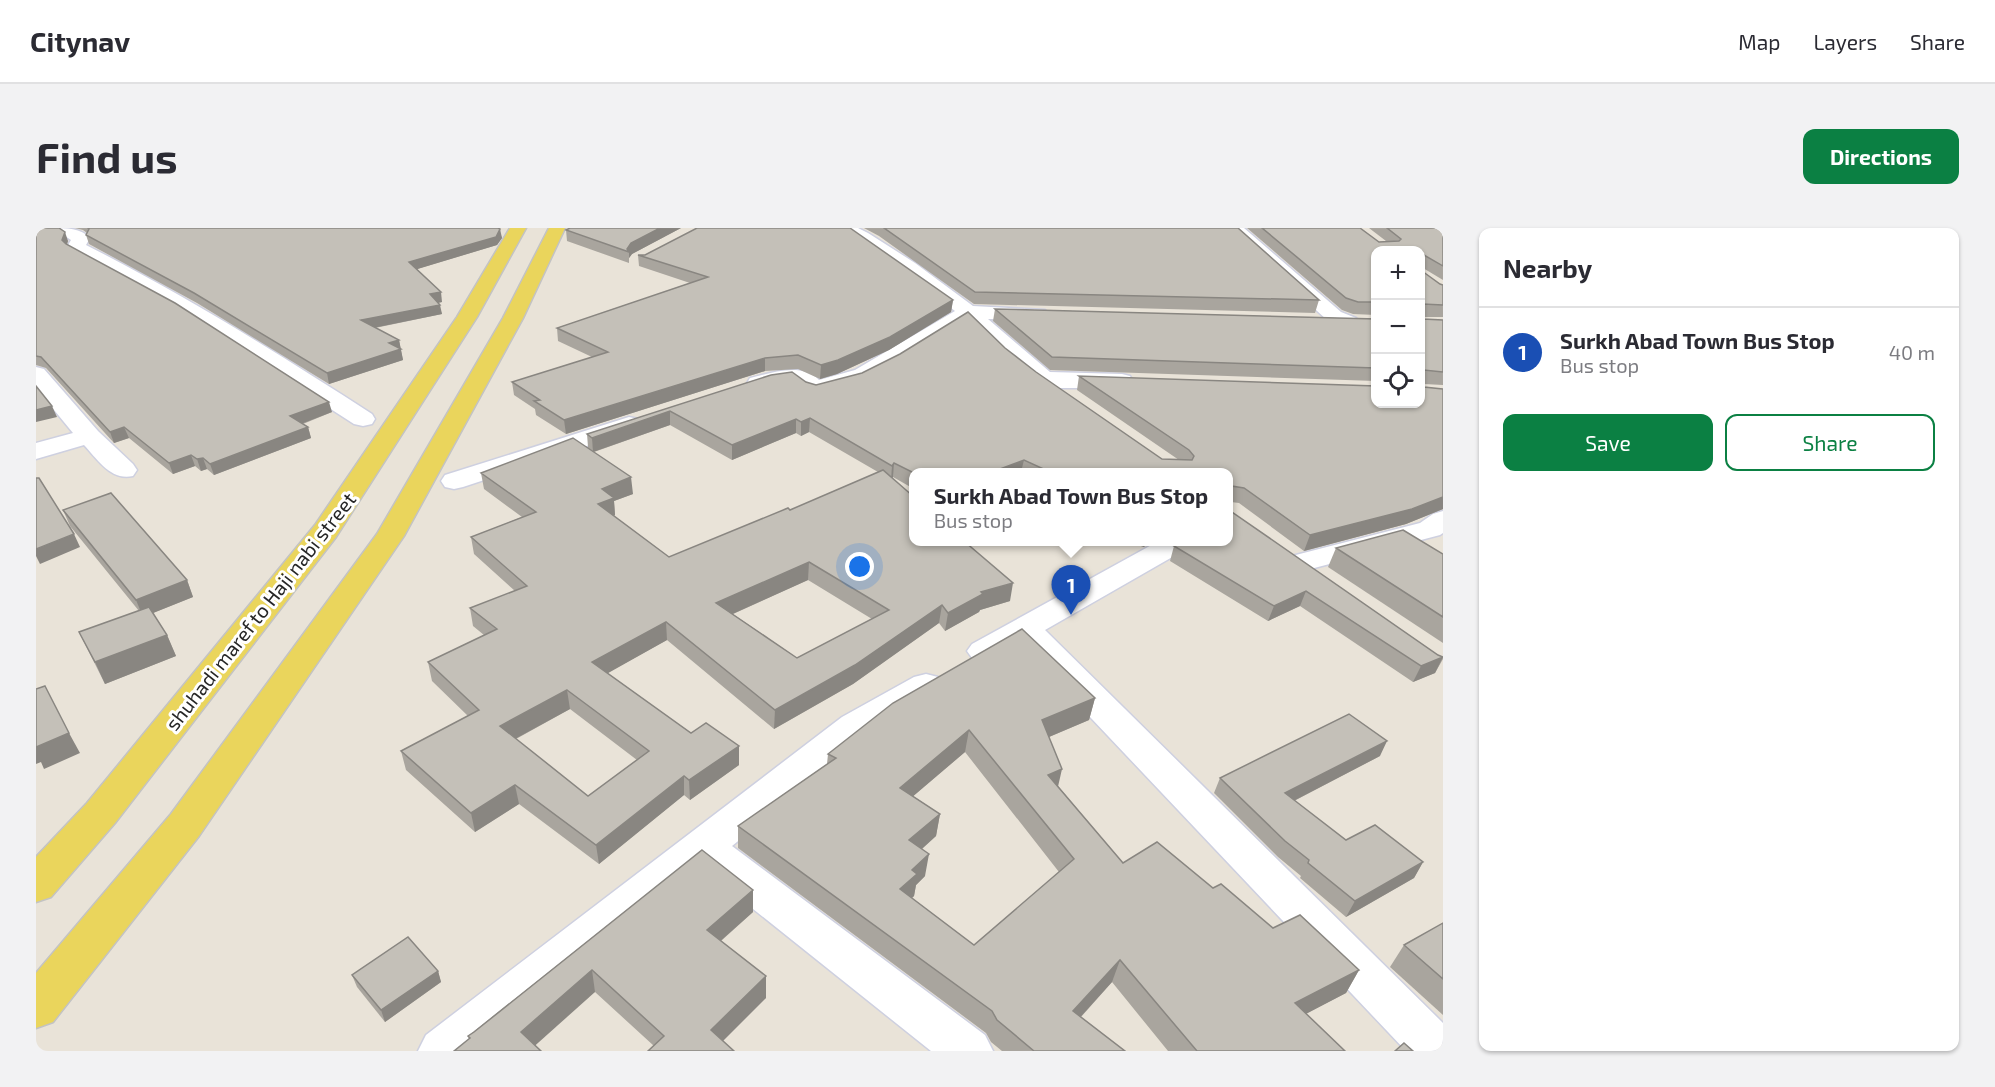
<!DOCTYPE html>
<html lang="en">
<head>
<meta charset="utf-8">
<style>
	:root { --surface:#fff; --page:#f2f2f3; --text:#2b2b33; --muted:#7c7c81; --line:#e1e1e2; --accent:#0b8043 }
	body { margin:0; font-family:"Exo 2",sans-serif; background:var(--page); color:var(--text) }
	.controls { position:absolute; right:18px; top:18px; display:grid; overflow:hidden; border-radius:12px; box-shadow:0 2px 4px #0004 }
	.controls button { width:54px; height:54px; display:grid; place-items:center; padding:0; border:0; border-bottom:2px solid var(--line); background:var(--surface); color:var(--text); font:30px sans-serif }
	.you { position:absolute; left:824px; top:339px; width:21px; height:21px; margin:-15px; border:4px solid #fff; border-radius:50%; background:#1a73e8; box-shadow:0 0 0 9px #1a73e833 }
	.badge { display:grid; place-items:center; width:39px; height:39px; border-radius:50%; background:var(--accent); color:#fff; font-size:20px; font-weight:700 }
	.pin { position:absolute; translate:-50% -50px; filter:drop-shadow(0 2px 3px #0008) }
	.pin::after { content:''; position:absolute; top:32px; width:21px; height:18px; background:inherit; clip-path:polygon(0 0,100% 0,50% 100%) }
	.popup { position:absolute; left:873px; top:240px; width:324px; height:78px; box-sizing:border-box; display:grid; place-content:center; border-radius:12px; background:var(--surface); filter:drop-shadow(0 2px 4px #0005); font-size:20px; white-space:nowrap; color:var(--muted) }
	.popup b { font-size:22px; color:var(--text) }
	.popup::after { content:''; position:absolute; left:50%; top:100%; margin-left:-12px; border:12px solid transparent; border-top-color:var(--surface) }
	.list { margin:0; padding:0; list-style:none }
	h2 { display:flex; justify-content:space-between; align-items:center; height:78px; margin:0; padding:0 24px; font-size:26px }
	h2 small { font-size:20px; font-weight:400; color:var(--muted) }
	.list li { display:grid; grid-template-columns:39px 1fr auto; gap:18px; align-items:center; box-sizing:border-box; height:90px; padding:0 24px; border-top:2px solid var(--line) }
	.list b { display:block; font-size:22px; white-space:nowrap }
	.list p { margin:0; font-size:20px; white-space:nowrap; color:var(--muted) }
	.list em { font-size:20px; font-style:normal; color:var(--muted) }
	.actions { display:flex; gap:12px; padding:18px 24px }
	.actions a { flex:1; padding:14px 0; border:2px solid var(--accent); border-radius:12px; text-align:center; font-size:21px; color:var(--accent) }
	.actions .main { background:var(--accent); color:#fff }
	.icon { flex:none; width:33px; height:33px; fill:none; stroke:currentColor; stroke-width:2; stroke-linecap:round; stroke-linejoin:round }
	.map { position:relative; flex:none; width:1407px; height:823px; overflow:hidden; border-radius:12px }
	header { display:flex; align-items:center; gap:36px; box-sizing:border-box; height:84px; padding:0 30px; background:var(--surface); border-bottom:2px solid var(--line) }
	header strong { font-size:28px }
	nav { display:flex; gap:33px; margin-inline-start:auto; font-size:21px }
	.intro { display:flex; align-items:center; justify-content:space-between; box-sizing:border-box; height:144px; padding:0 36px }
	h1 { margin:0; font-size:42px }
	.button { padding:15px 27px; border-radius:12px; background:var(--accent); color:#fff; font-size:21px; font-weight:700 }
	main { display:flex; gap:36px; padding:0 36px }
	aside { flex:1; background:var(--surface); border-radius:12px; box-shadow:0 2px 4px #0004 }
	.map>svg:first-child { display:block }
</style>
</head>
<body>
<header>
<strong>Citynav</strong>
<nav><a>Map</a><a>Layers</a><a>Share</a></nav>
</header>
<div class="intro"><h1>Find us</h1><a class="button">Directions</a></div>
<main>
<div class="map">
<svg width="1407" height="823" viewBox="0 0 1407 823">
	<rect width="100%" height="100%" fill="#e9e3d8"/>
	<g fill="none" stroke-linecap="round" stroke-linejoin="round">
		<g stroke="#ced0e0" stroke-width="3">
			<g id="minor">
				<path d="M 17,0 C 30,0 45,0 54,10 L 50,17 C 149,67 243,126 336,186 L 339,191 L 336,196 L 327,198 L 318,196 L 143,83 L 34,23 L 31,19 L 35,12 Z"/>
				<path d="M 802,0 L 822,0 L 832,5 L 879,35 L 937,78 L 1009,82 L 1012,86 L 1009,90 L 1002,92 L 952,91 L 1014,144 L 1086,146 L 1094,148 L 1097,153 L 1094,158 L 1086,160 L 1011,160 L 1003,158 L 931,94 L 835,152 L 779,168 C 769,165 764,155 753,155 C 739,155 728,163 714,160 L 711,155 L 714,150 C 736,145 765,134 783,152 L 819,142 L 919,83 L 866,43 Z"/>
				<polygon points="1190,0 1208,0 1305,84 1320,90 1323,94 1320,98 1313,100 1291,92"/>
				<path d="M 0,139 L 8,141 L 62,203 L 97,236 L 101,242 L 97,248 C 75,253 62,232 48,217 L 0,231 L 0,215 L 37,205 L 0,160 Z"/>
				<polygon points="593,189 602,191 605,196 602,201 427,259 418,261 409,259 405,253 409,247"/>
				<polygon points="1407,283 1407,305 1404,307 1263,344 1252,341 1248,335 1252,329 1384,295 1397,286"/>
				<path d="M 1121,314 L 1157,314 L 1152,320 L 1009,402 L 1407,795 L 1407,823 L 1370,823 L 985,416 C 968,426 956,435 936,430 L 931,423 L 936,416 Z"/>
				<polygon points="890,446 902,449 907,457 902,465 832,507 696,618 949,807 957,823 895,823 667,641 444,823 382,823 390,807 806,489 878,449"/>
			</g>
		</g>
		<g stroke="#c3c3c3" stroke-width="3">
			<g id="major">
				<polygon points="474,0 490,0 441,89 300,309 79,595 15,669 0,674 0,629 51,575 279,297 421,89"/>
				<polygon points="513,0 529,0 487,90 368,308 163,608 17,794 0,800 0,745 135,586 341,306 467,90"/>
			</g>
		</g>
		<use href="#minor" fill="#fff" fill-rule="evenodd"/>
		<use href="#major" fill="#ead55c" fill-rule="evenodd"/>
	</g>
	<g fill="#a9a59e" fill-rule="evenodd">
		<polygon points="0,0 32,13 31,17 296,184 267,196 272,199 275,210 178,247 171,241 165,243 159,238 137,246 93,210 78,215 10,140 0,137"/>
		<polygon points="39,0 462,0 466,10 461,17 381,41 406,74 402,75 406,86 339,100 363,112 367,132 293,156 161,75 53,16 50,7 51,5 47,2"/>
		<polygon points="645,0 596,26 593,30 593,35 531,13 530,2"/>
		<polygon points="828,0 1202,0 1283,72 1279,85 938,76 843,8"/>
		<path d="M 1211,0 L 1324,0 L 1343,14 L 1350,13 L 1333,0 L 1407,0 L 1407,52 L 1387,40 L 1386,43 L 1404,56 L 1407,57 L 1407,89 L 1387,89 L 1387,91 L 1407,92 L 1407,157 L 1388,156 L 1388,159 L 1407,161 L 1407,281 L 1370,296 L 1268,323 L 1203,275 L 1195,274 L 1196,284 L 1402,427 L 1407,429 L 1407,431 L 1399,445 L 1377,454 L 1264,378 L 1232,393 L 1134,333 L 1138,318 L 1192,314 L 1192,244 L 878,244 L 878,261 L 857,249 L 856,250 L 974,373 L 944,382 L 943,384 L 909,403 L 903,395 L 817,456 L 738,501 L 631,412 L 571,445 L 655,505 L 703,518 L 703,537 L 654,572 L 648,567 L 563,636 L 483,576 L 439,604 L 370,542 L 365,523 L 432,488 L 396,453 L 392,434 L 448,407 L 437,398 L 434,380 L 479,363 L 438,326 L 435,309 L 486,289 L 448,261 L 445,245 L 552,219 L 551,206 L 735,147 L 780,157 L 969,120 L 1000,144 L 1126,231 L 1143,232 L 1041,162 L 1043,148 L 1384,176 L 1340,22 L 1340,87 L 1317,86 L 1306,82 ZM 634,197 L 696,232 L 760,205 L 765,208 L 773,204 L 842,244 L 754,282 L 633,329 L 578,288 L 579,287 L 578,273 L 597,266 L 558,224 ZM 772,352 L 836,391 L 761,430 L 697,386 ZM 534,481 L 601,532 L 552,568 L 480,511 Z"/>
		<polygon points="602,27 609,27 917,72 915,84 853,122 801,146 784,151 762,141 729,143 530,206 500,187 499,181 478,167 476,154 556,129 522,113 521,100 654,55 603,38"/>
		<polygon points="959,81 1340,91 1340,153 1014,142 957,93"/>
		<polygon points="27,282 151,352 157,369 117,385 131,407 140,428 69,456 43,404 103,383 34,298"/>
		<polygon points="1096,314 1118,314 1107,319"/>
		<polygon points="1300,320 1407,326 1407,415 1292,339"/>
		<path d="M 1059,470 L 1053,492 L 1013,509 L 1022,558 L 1087,635 L 1177,660 L 1237,700 L 1323,742 L 1310,765 L 1269,786 L 1309,823 L 1132,823 L 1076,754 L 1045,789 L 1089,823 L 966,823 L 955,814 L 950,805 L 702,620 L 702,598 L 791,536 L 792,526 ZM 929,524 L 1023,644 L 938,717 L 876,670 L 878,668 L 880,657 L 889,648 L 886,621 L 900,608 L 904,586 L 877,568 Z"/>
		<polygon points="1344,528 1258,573 1310,612 1387,634 1378,650 1310,689 1264,650 1265,648 1242,629 1178,565 1184,550"/>
		<polygon points="666,622 717,662 717,684 685,713 730,748 730,770 618,818 559,764 433,811 432,808"/>
		<polygon points="1407,695 1407,787 1354,739 1368,717"/>
		<polygon points="402,743 405,754 349,794 321,759 316,747"/>
	</g>
	<g fill="#898681">
		<polygon points="624,0 645,0 596,26 593,30 593,24 591,21 595,15"/>
		<polygon points="464,1 466,10 461,17 375,43 373,34"/>
		<polygon points="29,4 32,13 29,20 26,12"/>
		<polygon points="405,64 406,74 396,76 394,66"/>
		<polygon points="917,72 915,84 853,122 801,146 784,151 785,137"/>
		<polygon points="404,77 406,86 327,102 325,92"/>
		<polygon points="363,112 367,132 293,156 291,145 353,115"/>
		<polygon points="729,130 729,143 530,206 528,192"/>
		<polygon points="293,174 296,184 257,199 254,188"/>
		<polygon points="16,178 21,189 0,194 0,182"/>
		<polygon points="634,183 634,197 557,224 556,210"/>
		<polygon points="774,190 773,204 765,208 765,194"/>
		<polygon points="760,191 760,205 696,232 696,217"/>
		<polygon points="88,199 93,210 78,215 74,204"/>
		<polygon points="272,199 275,210 178,247 174,236"/>
		<polygon points="155,227 159,238 137,246 133,235"/>
		<polygon points="167,230 171,241 165,243 161,231"/>
		<polygon points="988,232 985,244 956,244"/>
		<polygon points="858,235 857,249 855,252 856,238"/>
		<polygon points="595,249 597,266 578,273 579,287 563,293 562,276 566,261"/>
		<polygon points="1407,269 1407,281 1370,296 1268,323 1274,307"/>
		<polygon points="38,306 44,319 4,336 0,328 0,321"/>
		<polygon points="1109,314 1118,314 1107,319"/>
		<polygon points="773,334 772,352 681,393 680,375"/>
		<polygon points="151,352 157,369 107,389 100,372"/>
		<polygon points="977,355 974,373 944,382 943,384 909,403 912,385 945,364"/>
		<polygon points="1270,363 1264,378 1232,393 1238,378"/>
		<polygon points="906,377 903,395 817,456 738,501 739,482"/>
		<polygon points="630,394 631,412 558,453 556,434"/>
		<polygon points="131,407 140,428 69,456 59,434"/>
		<polygon points="1407,429 1399,445 1377,454 1385,438"/>
		<polygon points="531,462 534,481 468,517 464,498"/>
		<polygon points="1059,470 1053,492 1001,514 1006,492"/>
		<polygon points="933,502 929,524 861,582 864,560"/>
		<polygon points="33,505 44,525 8,541 5,534 0,536 0,519"/>
		<polygon points="1351,513 1344,528 1242,581 1249,565"/>
		<polygon points="703,518 703,537 654,572 653,552"/>
		<polygon points="1026,541 1021,563 1012,547"/>
		<polygon points="648,548 648,567 563,636 560,617"/>
		<polygon points="479,557 483,576 439,604 435,585"/>
		<polygon points="904,586 900,608 870,635 873,612"/>
		<polygon points="893,626 889,648 880,657 878,668 861,683 864,661 876,642"/>
		<polygon points="1387,634 1378,650 1310,689 1319,673"/>
		<polygon points="717,662 717,684 672,724 671,702"/>
		<polygon points="1084,732 1076,754 1030,805 1037,783"/>
		<polygon points="556,742 559,764 493,823 485,804"/>
		<polygon points="1323,742 1310,765 1247,798 1259,775"/>
		<polygon points="402,743 405,754 349,794 345,782"/>
		<polygon points="730,748 730,770 677,823 675,802"/>
	</g>
	<g fill="#c4c0b8" stroke="#898681" stroke-width="1.5" fill-rule="evenodd">
		<polygon points="0,0 23,0 29,4 26,12 30,16 139,75 293,174 254,188 272,199 174,236 167,230 161,231 155,227 133,235 88,199 74,204 5,129 0,128"/>
		<polygon points="52,0 462,0 464,1 460,9 373,34 405,64 394,66 404,77 325,92 363,112 353,115 365,121 291,145 158,65 50,7 53,1"/>
		<polygon points="534,0 624,0 595,15 591,21 593,24 530,2"/>
		<polygon points="661,0 814,0 917,72 854,109 802,132 785,137 762,127 729,130 528,192 498,173 504,172 476,154 572,124 521,100 672,49 602,27 609,27"/>
		<polygon points="848,0 1202,0 1283,72 939,64"/>
		<polygon points="1226,0 1324,0 1343,14 1363,13 1365,11 1351,0 1407,0 1407,38 1388,27 1386,43 1404,56 1407,57 1407,77 1387,76 1387,91 1407,92 1407,144 1388,142 1388,159 1407,161 1407,269 1376,281 1274,307 1208,260 1195,258 1196,284 1402,427 1407,429 1385,438 1270,363 1238,378 1138,318 1146,314 1192,314 1192,244 1014,244 988,232 956,244 878,244 878,245 858,235 856,238 774,190 765,194 760,191 696,217 634,183 556,210 551,206 735,147 756,144 770,154 780,157 826,145 864,126 932,84 969,120 1000,144 1126,231 1156,232 1158,228 1153,222 1043,148 1340,158 1340,176 1384,176 1384,22 1340,22 1340,74 1322,74 1310,70"/>
		<polygon points="959,81 1340,91 1340,140 1016,129"/>
		<polygon points="0,158 16,178 0,182"/>
		<path d="M 537,210 L 595,249 L 566,261 L 578,270 L 562,276 L 633,329 L 752,280 L 754,282 L 847,242 L 878,269 L 878,314 L 929,314 L 977,355 L 945,364 L 947,366 L 912,385 L 906,377 L 819,437 L 739,482 L 630,394 L 556,434 L 655,505 L 670,495 L 703,518 L 653,552 L 648,548 L 560,617 L 479,557 L 435,585 L 365,523 L 443,482 L 392,434 L 461,401 L 434,380 L 491,358 L 435,309 L 500,284 L 445,245 ZM 773,334 L 853,382 L 761,430 L 680,375 ZM 531,462 L 613,523 L 552,568 L 464,498 Z"/>
		<polygon points="0,250 3,250 38,306 0,321"/>
		<polygon points="75,265 151,352 100,372 27,282"/>
		<polygon points="1367,302 1407,326 1407,389 1300,320"/>
		<polygon points="113,379 131,407 59,434 43,404"/>
		<path d="M 986,401 L 1059,470 L 1006,492 L 1026,541 L 1012,547 L 1087,635 L 1121,614 L 1177,660 L 1185,656 L 1237,700 L 1264,687 L 1323,742 L 1259,775 L 1309,823 L 1161,823 L 1084,732 L 1037,783 L 1089,823 L 998,823 L 961,792 L 956,783 L 702,598 L 800,530 L 792,526 L 857,475 ZM 933,502 L 1038,631 L 938,717 L 864,661 L 881,646 L 876,642 L 893,626 L 873,612 L 904,586 L 864,560 Z"/>
		<polygon points="9,458 33,505 0,519 0,461"/>
		<polygon points="1313,486 1351,513 1249,565 1310,612 1339,597 1387,634 1319,673 1272,635 1273,632 1249,613 1184,550"/>
		<polygon points="666,622 717,662 671,702 730,748 675,802 698,823 612,823 628,808 556,742 485,804 505,823 418,823 434,810 432,808 438,804"/>
		<polygon points="1407,695 1407,751 1368,717"/>
		<polygon points="372,709 402,743 345,782 316,747"/>
		<polygon points="1368,815 1377,823 1359,823"/>
	</g>
	<g text-anchor="middle" dominant-baseline="central" stroke-width="6" stroke-linejoin="round" paint-order="stroke">
		<g font-size="20" fill="#272727" stroke="#fff">
			<text transform="translate(224 383) rotate(-52)">shuhadi maref to Haji nabi street</text>
		</g>
	</g>
</svg>
<div class="controls">
<button>+</button>
<button>−</button>
<button><svg class="icon" aria-label="locate" viewBox="0 0 24 24"><circle cx="12" cy="12" r="6"/><path d="M12 2v4M12 18v4M2 12h4M18 12h4"/></svg></button>
</div>
<div class="you"></div>
<div class="pin badge" style="left:1035px;top:387px;background:#1a4fb4">1</div>
<div class="popup"><b>Surkh Abad Town Bus Stop</b>Bus stop</div>
</div>
<aside>
<h2>Nearby<small></small></h2>
<ul class="list">
<li><span class="badge" style="background:#1a4fb4">1</span><div><b>Surkh Abad Town Bus Stop</b><p>Bus stop</p></div><em>40 m</em></li>
</ul>
<div class="actions"><a class="main">Save</a><a>Share</a></div>
</aside>
</main>
</body>
</html>
